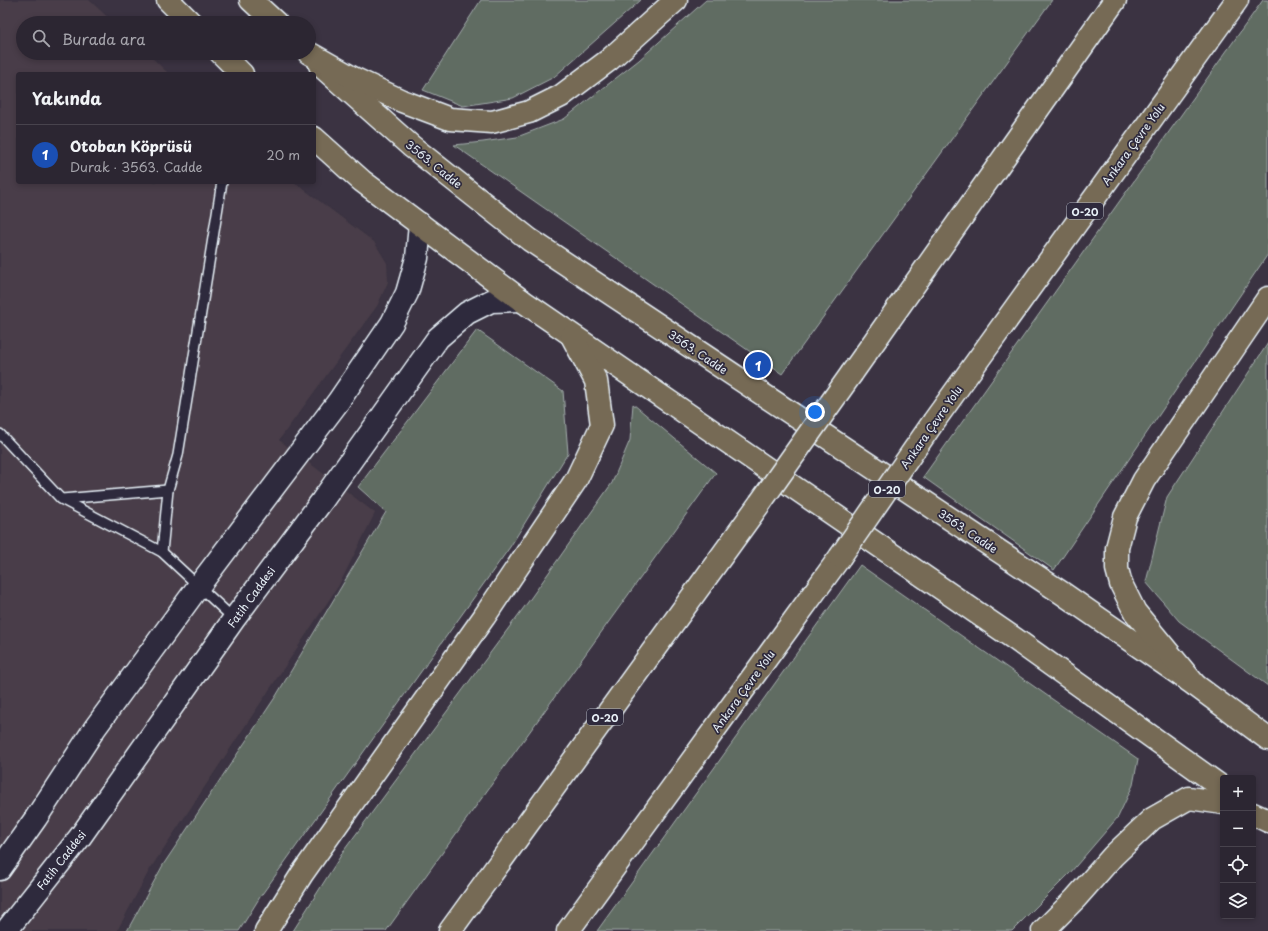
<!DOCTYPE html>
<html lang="tr">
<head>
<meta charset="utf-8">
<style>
	:root { --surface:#2c2632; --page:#38323e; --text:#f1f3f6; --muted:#a6a5ac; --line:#48434d; --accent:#8bbbb9 }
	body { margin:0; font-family:"Playpen Sans",sans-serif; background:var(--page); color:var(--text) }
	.controls { position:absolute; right:12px; bottom:12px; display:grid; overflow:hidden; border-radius:4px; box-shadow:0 2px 6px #0003 }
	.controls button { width:36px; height:36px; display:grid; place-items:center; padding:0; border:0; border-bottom:1px solid var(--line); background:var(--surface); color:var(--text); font:20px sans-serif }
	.you { position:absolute; left:815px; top:412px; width:14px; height:14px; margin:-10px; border:3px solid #fff; border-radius:50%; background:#1a73e8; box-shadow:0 0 0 6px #1a73e833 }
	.badge { display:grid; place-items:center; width:26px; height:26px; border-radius:50%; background:var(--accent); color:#fff; font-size:13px; font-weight:700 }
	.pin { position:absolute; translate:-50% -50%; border:2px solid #fff; box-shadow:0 1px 4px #0006 }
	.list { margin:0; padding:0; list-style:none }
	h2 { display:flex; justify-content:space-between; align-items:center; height:52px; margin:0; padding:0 16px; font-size:17px }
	h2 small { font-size:13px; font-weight:400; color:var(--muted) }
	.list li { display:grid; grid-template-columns:26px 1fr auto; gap:12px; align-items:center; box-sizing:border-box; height:60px; padding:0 16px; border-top:1px solid var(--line) }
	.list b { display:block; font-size:15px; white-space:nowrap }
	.list p { margin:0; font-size:13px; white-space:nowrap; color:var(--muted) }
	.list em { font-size:13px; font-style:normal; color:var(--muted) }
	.icon { flex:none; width:22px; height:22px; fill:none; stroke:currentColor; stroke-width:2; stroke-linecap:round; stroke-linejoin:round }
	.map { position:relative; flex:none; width:1268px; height:931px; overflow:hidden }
	.search { position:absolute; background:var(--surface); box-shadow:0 2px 6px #0003; left:16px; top:16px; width:300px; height:44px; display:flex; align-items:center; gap:10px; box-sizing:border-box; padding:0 14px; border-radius:22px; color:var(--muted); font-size:15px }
	.panel { position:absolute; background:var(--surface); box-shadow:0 2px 6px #0003; left:16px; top:72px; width:300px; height:112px; border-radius:4px }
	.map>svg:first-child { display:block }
</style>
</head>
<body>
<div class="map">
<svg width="1268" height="931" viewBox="0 0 1268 931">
	<rect width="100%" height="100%" fill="#3b3342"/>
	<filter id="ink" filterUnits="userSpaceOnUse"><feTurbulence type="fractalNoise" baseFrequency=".025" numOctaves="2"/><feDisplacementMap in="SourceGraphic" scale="8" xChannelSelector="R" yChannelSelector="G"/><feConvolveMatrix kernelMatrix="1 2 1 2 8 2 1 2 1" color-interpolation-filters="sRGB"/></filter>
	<g filter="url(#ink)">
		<polygon fill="#493e48" points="0,0 89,0 114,23 23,23 23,53 147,53 169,74 18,74 18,182 294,182 374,242 387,263 388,282 377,306 279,440 375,513 339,585 150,869 117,931 0,931"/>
		<g fill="#606c62" stroke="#a4aead">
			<polygon points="481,0 641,0 554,77 513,98 463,106 423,90"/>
			<polygon points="706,0 1052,0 782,374 454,145 483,142 517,137 564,119 639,60"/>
			<polygon points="1263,0 1268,0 1268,254 1054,570 923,477"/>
			<polygon points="477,330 563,391 568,453 510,547 260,897 239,931 127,931 163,865 276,696 386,512 358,487"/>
			<polygon points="1268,343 1268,686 1179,621 1146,582 1167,497"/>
			<polygon points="633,404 716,473 386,931 293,931 345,849 528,602 612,483 630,440"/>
			<polygon points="860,565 1138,759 1133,785 1118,817 1070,873 1012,931 597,931"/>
		</g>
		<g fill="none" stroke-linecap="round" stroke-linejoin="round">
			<g stroke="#e8f1f8" stroke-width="12">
				<g id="lane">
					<polyline points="0,434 61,499 162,552 234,619"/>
					<polyline points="62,499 168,490"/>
					<polyline points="162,552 168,490 178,455 222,182"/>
				</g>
			</g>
			<g stroke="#e8f1f8" stroke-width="25">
				<g id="secondary">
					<polyline points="0,869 36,818 95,728 198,587 338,402 392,323 407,293 417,258 420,224"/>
					<polyline points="6,931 80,837 234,619 322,501 438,338 467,313 491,301 521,300"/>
				</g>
			</g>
			<g stroke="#e8f1f8" stroke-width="25">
				<g id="primary">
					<polyline points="168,0 191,23"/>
					<polyline points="251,0 276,23"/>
					<polyline points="221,53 242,74"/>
					<polyline points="320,65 411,146 530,240 1062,593 1195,685 1268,739"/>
					<polyline points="314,138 362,181 521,300 1015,639 1223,788"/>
				</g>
			</g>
			<g stroke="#e8f1f8" stroke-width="25">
				<g id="highway">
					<polyline points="309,53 353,78 402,101 450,119 492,122 529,112 561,96 609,60 676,0"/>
					<polyline points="852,373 1115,0"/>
					<polyline points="934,421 1237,0"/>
					<polyline points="1195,685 1135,612 1121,584 1117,569 1117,548 1125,517 1144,480 1268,298"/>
					<polyline points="1253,814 1268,821"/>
					<polyline points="266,931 302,874 484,617 576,480 602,425 596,381 572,336"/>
					<polyline points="450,931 760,503"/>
					<polyline points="568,931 840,557"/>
					<polyline points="1043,931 1075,899 1113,856 1152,819 1189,798 1223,803"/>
				</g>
			</g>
			<use href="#lane" stroke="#2f2a3d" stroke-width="9"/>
			<use href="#secondary" stroke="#2f2a3d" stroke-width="22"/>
			<use href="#primary" stroke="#766a55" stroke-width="22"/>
			<use href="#highway" stroke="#766a55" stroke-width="22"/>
			<g stroke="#e8f1f8" stroke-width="25" stroke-linecap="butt">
				<g id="highway-bridge">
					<polyline points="760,503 852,373"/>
					<polyline points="840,557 934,421"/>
				</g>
			</g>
			<use href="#highway-bridge" stroke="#766a55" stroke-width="22"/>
		</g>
	</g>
	<g text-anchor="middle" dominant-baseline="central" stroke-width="3.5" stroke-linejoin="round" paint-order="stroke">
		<g fill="#2f2a3d" stroke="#b0b5c0" stroke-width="1">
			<rect x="1067" y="203" width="36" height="16" rx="3"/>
			<rect x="869" y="481" width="36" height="16" rx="3"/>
			<rect x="587" y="709" width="36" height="16" rx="3"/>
		</g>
		<g font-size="10" font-weight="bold" fill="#e8f1f8">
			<text x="1085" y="211">O-20</text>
			<text x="887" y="489">O-20</text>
			<text x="605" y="717">O-20</text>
		</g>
		<g font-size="11" fill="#e8f1f8" stroke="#2f2a3d">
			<text transform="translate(1133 144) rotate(-54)">Ankara Çevre Yolu</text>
			<text transform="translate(434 164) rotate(39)">3563. Cadde</text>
			<text transform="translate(698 352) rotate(34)">3563. Cadde</text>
			<text transform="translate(931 427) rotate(-55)">Ankara Çevre Yolu</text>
			<text transform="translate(968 531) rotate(34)">3563. Cadde</text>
			<text transform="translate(251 597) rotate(-54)">Fatih Caddesi</text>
			<text transform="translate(743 691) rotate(-54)">Ankara Çevre Yolu</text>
			<text transform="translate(61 860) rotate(-52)">Fatih Caddesi</text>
		</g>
	</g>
</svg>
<div class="controls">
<button>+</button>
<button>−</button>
<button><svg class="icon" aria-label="locate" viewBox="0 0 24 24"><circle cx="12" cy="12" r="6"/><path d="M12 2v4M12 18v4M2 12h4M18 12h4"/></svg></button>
<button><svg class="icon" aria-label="layers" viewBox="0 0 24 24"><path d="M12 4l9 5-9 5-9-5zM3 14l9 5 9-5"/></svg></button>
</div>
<div class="you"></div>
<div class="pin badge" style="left:758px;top:365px;background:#1a4fb4">1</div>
<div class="search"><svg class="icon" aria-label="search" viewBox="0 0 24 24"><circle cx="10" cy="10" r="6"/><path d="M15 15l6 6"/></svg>Burada ara</div>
<section class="panel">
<h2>Yakında<small></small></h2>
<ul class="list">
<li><span class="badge" style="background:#1a4fb4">1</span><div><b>Otoban Köprüsü</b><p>Durak · 3563. Cadde</p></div><em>20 m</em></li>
</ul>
</section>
</div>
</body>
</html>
